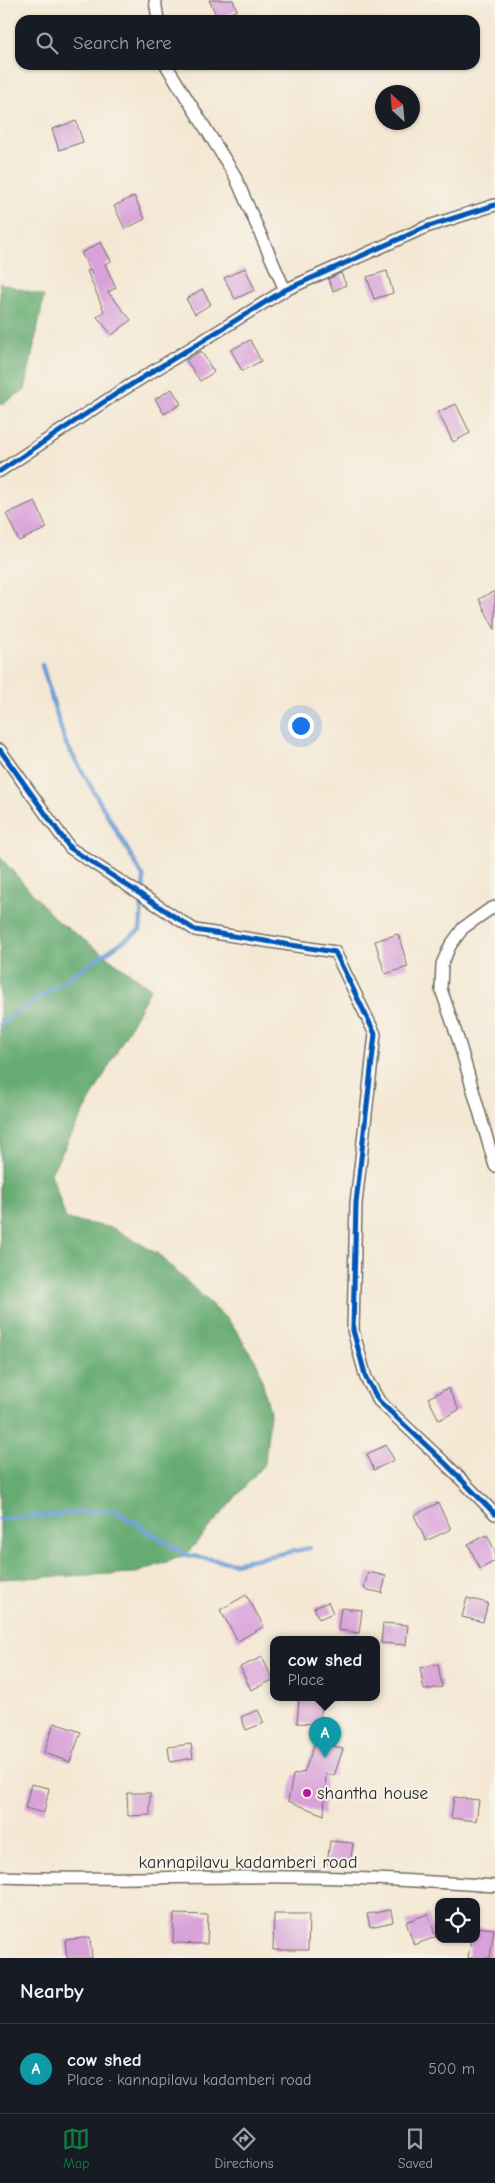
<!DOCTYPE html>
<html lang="en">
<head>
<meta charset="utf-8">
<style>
	:root { --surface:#171b24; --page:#20242c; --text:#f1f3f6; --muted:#9ea1a6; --line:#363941; --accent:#0b8043 }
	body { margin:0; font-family:"Comic Neue",sans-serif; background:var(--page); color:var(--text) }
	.controls { position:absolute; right:15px; bottom:15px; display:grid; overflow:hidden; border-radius:10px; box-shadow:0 1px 4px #0004 }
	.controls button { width:45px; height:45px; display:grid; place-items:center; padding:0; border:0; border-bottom:1px solid var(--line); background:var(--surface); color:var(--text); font:25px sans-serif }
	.compass { position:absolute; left:375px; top:85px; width:45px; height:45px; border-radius:50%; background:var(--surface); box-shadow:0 1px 4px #0004; rotate:334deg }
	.you { position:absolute; left:300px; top:725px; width:18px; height:18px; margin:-12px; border:4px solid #fff; border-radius:50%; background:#1a73e8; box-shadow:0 0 0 8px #1a73e833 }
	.badge { display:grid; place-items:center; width:32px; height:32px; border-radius:50%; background:var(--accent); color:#fff; font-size:16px; font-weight:700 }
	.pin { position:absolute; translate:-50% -41px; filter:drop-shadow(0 1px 2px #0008) }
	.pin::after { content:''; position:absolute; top:26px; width:18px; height:15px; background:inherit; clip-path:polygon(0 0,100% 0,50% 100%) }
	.popup { position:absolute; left:270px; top:1636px; width:110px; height:65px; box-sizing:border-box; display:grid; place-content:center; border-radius:10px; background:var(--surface); filter:drop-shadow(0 1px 4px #0005); font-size:16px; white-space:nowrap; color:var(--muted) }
	.popup b { font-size:19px; color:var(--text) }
	.popup::after { content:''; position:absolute; left:50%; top:100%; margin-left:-10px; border:10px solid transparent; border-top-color:var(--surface) }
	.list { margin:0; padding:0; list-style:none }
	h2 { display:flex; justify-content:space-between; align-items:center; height:65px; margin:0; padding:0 20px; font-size:21px }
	h2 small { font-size:16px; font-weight:400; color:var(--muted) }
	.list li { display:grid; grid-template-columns:32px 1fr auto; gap:15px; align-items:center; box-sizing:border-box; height:90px; padding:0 20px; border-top:1px solid var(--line) }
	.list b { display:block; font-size:19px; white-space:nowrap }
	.list p { margin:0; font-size:16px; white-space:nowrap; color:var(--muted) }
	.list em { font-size:16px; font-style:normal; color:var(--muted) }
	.icon { flex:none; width:28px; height:28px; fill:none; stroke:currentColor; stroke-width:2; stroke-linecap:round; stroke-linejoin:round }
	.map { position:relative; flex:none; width:495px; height:1958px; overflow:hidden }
	.search { position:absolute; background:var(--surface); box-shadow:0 1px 4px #0004; left:15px; right:15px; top:15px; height:55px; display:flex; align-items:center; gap:12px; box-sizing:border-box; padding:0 18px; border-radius:15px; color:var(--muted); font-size:19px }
	.sheet { height:155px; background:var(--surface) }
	nav { display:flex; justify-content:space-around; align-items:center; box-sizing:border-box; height:70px; border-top:1px solid var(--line); background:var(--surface); font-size:14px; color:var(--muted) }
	nav a { display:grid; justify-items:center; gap:2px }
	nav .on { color:var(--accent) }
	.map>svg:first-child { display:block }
</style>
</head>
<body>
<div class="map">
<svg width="495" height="1958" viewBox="0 0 495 1958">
	<rect width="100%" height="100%" fill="#f7f3e8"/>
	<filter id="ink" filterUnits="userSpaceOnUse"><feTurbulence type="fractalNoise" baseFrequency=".02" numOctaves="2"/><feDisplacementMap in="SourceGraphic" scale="10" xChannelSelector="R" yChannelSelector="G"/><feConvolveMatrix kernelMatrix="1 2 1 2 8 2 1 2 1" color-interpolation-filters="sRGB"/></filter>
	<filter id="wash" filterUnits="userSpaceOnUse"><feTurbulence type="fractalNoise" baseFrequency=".0096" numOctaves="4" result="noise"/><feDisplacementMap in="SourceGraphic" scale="20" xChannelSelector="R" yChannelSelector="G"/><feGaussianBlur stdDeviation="1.12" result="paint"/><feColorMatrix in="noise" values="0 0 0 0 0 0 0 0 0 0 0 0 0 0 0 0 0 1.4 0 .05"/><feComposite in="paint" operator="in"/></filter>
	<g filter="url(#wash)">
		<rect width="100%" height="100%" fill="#f4e8d4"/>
		<g fill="#66ab72" stroke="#486b4e">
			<polygon points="0,283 44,296 25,390 0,405"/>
			<polygon points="0,857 56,920 151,988 51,1173 66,1219 113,1228 158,1254 232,1324 258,1365 270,1412 265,1463 186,1555 136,1573 0,1579"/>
		</g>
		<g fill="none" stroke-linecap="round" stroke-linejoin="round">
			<g stroke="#6c9cd6" stroke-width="4.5">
				<polyline points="0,1024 140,930 144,878 65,742 42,665"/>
				<polyline points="0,1519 114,1510 186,1555 234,1563 310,1548"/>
			</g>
		</g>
		<g id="blocks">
			<g fill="#d8a1d9">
				<polygon points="209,0 233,0 237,10 218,19"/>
				<polygon points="76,121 83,142 59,150 52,129"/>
				<polygon points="134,196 145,219 125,229 114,206"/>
				<polygon points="101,242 111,261 105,264 116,288 108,292 131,320 112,335 97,317 104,311 87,271 89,270 92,273 81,253"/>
				<polygon points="245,268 255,290 235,299 224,278"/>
				<polygon points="387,271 393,293 374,299 367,277"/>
				<polygon points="341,273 346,285 333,291 328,279"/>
				<polygon points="202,289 211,304 195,314 186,299"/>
				<polygon points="250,340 261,361 242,371 231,350"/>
				<polygon points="201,351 214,372 200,381 186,360"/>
				<polygon points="172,389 181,404 164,414 155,399"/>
				<polygon points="456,404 470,433 453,442 438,412"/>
				<polygon points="35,501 47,528 19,541 6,514"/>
				<polygon points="495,591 495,630 479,599"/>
				<polygon points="398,934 408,967 385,974 375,941"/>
				<polygon points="448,1388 459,1410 439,1420 428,1398"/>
				<polygon points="386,1445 394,1460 374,1470 367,1454"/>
				<polygon points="438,1503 451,1529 426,1541 414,1515"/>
				<polygon points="487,1535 495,1551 495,1561 480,1569 468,1544"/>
				<polygon points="368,1572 386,1576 382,1593 364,1589"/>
				<polygon points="246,1595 264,1626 238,1641 220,1610"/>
				<polygon points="467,1598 488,1603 483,1622 462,1617"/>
				<polygon points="328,1602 333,1613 319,1619 314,1608"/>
				<polygon points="341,1608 362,1610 359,1633 338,1630"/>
				<polygon points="383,1623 408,1625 406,1645 381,1643"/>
				<polygon points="262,1657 273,1680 251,1690 240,1667"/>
				<polygon points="438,1664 442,1687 424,1690 420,1668"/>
				<polygon points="299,1699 322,1701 320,1724 297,1723"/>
				<polygon points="258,1710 264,1723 246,1730 241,1717"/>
				<polygon points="54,1723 81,1732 70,1762 44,1753"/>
				<polygon points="316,1741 343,1749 334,1776 326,1774 324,1815 288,1801 293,1775 304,1772"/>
				<polygon points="191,1744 193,1758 170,1762 168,1747"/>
				<polygon points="31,1784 49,1788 44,1813 25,1808"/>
				<polygon points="127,1793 150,1793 150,1815 128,1816"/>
				<polygon points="454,1797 479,1800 476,1821 451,1818"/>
				<polygon points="330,1841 353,1843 350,1866 327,1864"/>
				<polygon points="391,1910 393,1922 370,1927 367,1914"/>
				<polygon points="174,1914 208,1915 207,1944 173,1943"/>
				<polygon points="274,1914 309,1914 308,1950 273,1950"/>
				<polygon points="428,1914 436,1937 414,1945 406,1922"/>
				<polygon points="476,1927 494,1929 490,1958 468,1958 471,1939 476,1939"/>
				<polygon points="90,1937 92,1958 67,1958 65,1940"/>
			</g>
		</g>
	</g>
	<g filter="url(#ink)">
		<use href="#blocks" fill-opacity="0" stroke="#716d66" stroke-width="1"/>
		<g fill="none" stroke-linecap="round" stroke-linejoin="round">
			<g stroke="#716d66" stroke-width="14">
				<g id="minor">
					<polyline points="155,0 158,20"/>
					<polyline points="166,65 234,174 285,290"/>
					<polyline points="0,471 116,394 285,290 426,227 495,205"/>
					<polyline points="0,750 70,848 195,930 335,952 375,1034 356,1203 353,1330 366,1378 379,1401 446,1464 495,1514"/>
					<polyline points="495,907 490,909 463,928 450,946 442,964 441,989 459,1042 495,1166"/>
					<path d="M 0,1877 C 80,1880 159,1877 238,1877 C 324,1876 410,1880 495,1886"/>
				</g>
			</g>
			<use href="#minor" stroke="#fff" stroke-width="11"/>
			<g stroke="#f7f3e8" stroke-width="8">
				<g id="cycleway">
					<polyline points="0,471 116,394 285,290 426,227 495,205"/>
					<polyline points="0,750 70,848 195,930 335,952 375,1034 356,1203 353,1330 366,1378 379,1401 446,1464 495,1514"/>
				</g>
			</g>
			<use href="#cycleway" stroke="#0057b8" stroke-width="5"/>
		</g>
	</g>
	<circle fill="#b5179e" stroke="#f7f3e8" stroke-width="2" cx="307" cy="1793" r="5"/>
	<g text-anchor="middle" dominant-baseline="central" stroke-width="4" stroke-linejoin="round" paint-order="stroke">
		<g font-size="18" fill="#2b2b2b" stroke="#f7f3e8" text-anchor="start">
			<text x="317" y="1793">shantha house</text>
		</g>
		<g font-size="18" fill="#2b2b2b" stroke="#f7f3e8">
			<text x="248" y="1862">kannapilavu kadamberi road</text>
		</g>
	</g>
</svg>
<div class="controls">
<button><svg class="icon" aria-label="locate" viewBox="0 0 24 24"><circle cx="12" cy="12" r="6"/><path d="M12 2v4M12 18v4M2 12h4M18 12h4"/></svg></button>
</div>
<svg class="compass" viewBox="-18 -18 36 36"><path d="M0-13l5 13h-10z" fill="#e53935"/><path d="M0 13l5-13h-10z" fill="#9ea1a6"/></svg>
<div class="you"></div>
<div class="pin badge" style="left:325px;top:1758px;background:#0f9aa8">A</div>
<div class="popup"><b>cow shed</b>Place</div>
<div class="search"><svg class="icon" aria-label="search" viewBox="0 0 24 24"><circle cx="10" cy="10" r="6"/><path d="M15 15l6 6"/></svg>Search here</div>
</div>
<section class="sheet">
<h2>Nearby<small></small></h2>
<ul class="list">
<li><span class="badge" style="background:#0f9aa8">A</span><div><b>cow shed</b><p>Place · kannapilavu kadamberi road</p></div><em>500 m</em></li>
</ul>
</section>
<nav>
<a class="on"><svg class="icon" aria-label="map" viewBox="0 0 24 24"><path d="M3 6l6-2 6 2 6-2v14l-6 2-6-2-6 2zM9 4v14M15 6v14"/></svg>Map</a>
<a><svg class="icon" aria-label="directions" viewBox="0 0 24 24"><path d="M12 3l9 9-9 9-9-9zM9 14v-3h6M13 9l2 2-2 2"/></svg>Directions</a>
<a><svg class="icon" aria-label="saved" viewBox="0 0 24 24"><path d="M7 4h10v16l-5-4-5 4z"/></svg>Saved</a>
</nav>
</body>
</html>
